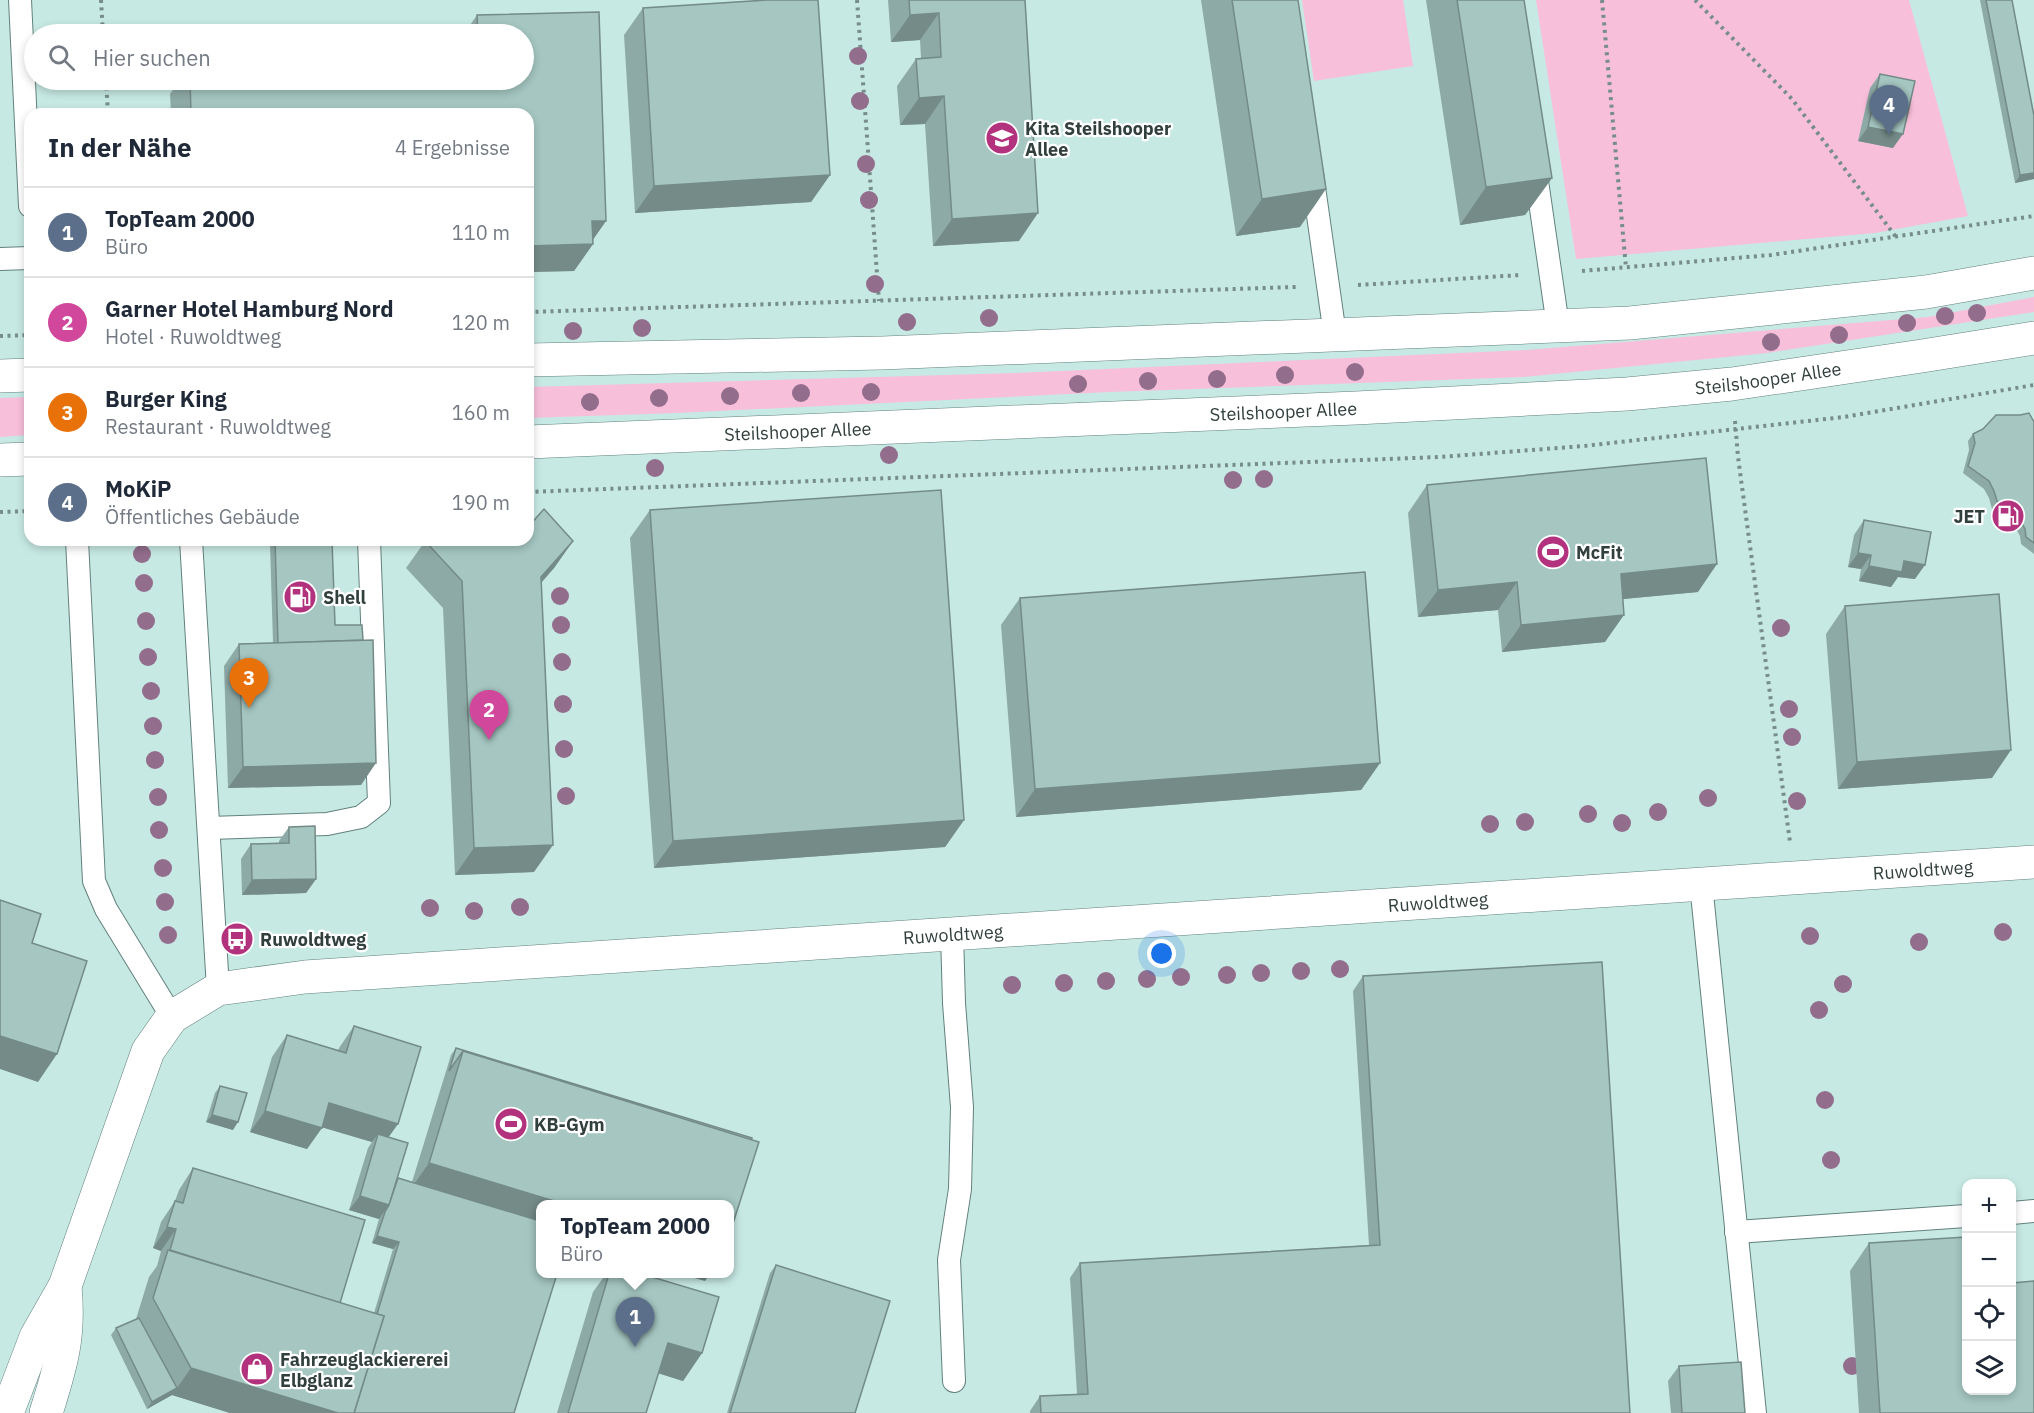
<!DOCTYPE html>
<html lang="de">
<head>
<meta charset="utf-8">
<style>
	:root { --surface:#fff; --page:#f6f6f7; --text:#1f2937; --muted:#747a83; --line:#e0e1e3; --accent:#0f766e }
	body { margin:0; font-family:"IBM Plex Sans",sans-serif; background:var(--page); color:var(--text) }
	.controls { position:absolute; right:18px; bottom:18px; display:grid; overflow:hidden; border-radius:12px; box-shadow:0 3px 9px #0003 }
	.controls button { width:54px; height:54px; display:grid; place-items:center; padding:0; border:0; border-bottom:2px solid var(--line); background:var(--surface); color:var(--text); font:30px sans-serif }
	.you { position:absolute; left:1162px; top:954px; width:21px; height:21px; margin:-15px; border:4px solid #fff; border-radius:50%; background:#1a73e8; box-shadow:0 0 0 9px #1a73e833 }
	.badge { display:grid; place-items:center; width:39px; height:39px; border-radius:50%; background:var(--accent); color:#fff; font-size:20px; font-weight:700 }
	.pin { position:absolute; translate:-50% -50px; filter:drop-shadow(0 2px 3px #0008) }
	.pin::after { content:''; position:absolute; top:32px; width:21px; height:18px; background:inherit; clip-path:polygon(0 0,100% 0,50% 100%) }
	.popup { position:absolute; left:536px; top:1200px; width:198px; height:78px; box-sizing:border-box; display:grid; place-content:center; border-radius:12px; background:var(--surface); filter:drop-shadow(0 2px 4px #0005); font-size:20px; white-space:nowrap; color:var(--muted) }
	.popup b { font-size:22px; color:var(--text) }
	.popup::after { content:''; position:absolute; left:50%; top:100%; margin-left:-12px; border:12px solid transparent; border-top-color:var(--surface) }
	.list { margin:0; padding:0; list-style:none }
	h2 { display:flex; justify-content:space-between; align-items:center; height:78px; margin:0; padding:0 24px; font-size:26px }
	h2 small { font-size:20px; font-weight:400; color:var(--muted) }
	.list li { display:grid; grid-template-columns:39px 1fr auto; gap:18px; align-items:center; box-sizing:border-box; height:90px; padding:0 24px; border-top:2px solid var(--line) }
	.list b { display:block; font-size:22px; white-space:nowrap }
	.list p { margin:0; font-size:20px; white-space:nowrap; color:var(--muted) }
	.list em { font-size:20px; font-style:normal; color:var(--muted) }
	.icon { flex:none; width:33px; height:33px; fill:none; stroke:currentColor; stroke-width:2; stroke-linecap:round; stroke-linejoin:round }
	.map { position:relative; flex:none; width:2034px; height:1413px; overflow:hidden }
	.search { position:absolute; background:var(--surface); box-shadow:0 3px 9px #0003; left:24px; top:24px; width:510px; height:66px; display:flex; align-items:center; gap:15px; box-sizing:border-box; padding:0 21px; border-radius:33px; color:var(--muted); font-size:22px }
	.panel { position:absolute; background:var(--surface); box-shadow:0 3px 9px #0003; left:24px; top:108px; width:510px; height:438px; border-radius:18px }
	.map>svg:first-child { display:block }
</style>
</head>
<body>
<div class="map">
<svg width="2034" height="1413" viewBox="0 0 2034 1413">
	<rect width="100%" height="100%" fill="#c7e9e4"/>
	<g fill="#f8bfda">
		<polygon points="1302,0 1403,0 1413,66 1314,81"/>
		<polygon points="1536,0 1909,0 1968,216 1875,233 1576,259"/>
		<polygon points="2034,297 2034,312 1767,353 1524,377 1110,392 677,413 528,418 528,387 1016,373 1527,350 1928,317"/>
		<polygon points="30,397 30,435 0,437 0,398"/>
	</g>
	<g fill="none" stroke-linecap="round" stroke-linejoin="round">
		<g stroke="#62817d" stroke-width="24">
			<g id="lane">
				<polyline points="20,0 30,206"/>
				<polyline points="1535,167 1558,326"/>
				<polyline points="1312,173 1335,335"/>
				<polyline points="0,259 30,258"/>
				<polyline points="77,540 94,881 106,909 172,1017"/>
				<polyline points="191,540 218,989"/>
				<polyline points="209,828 327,824 361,817 379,803 369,540"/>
				<polyline points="1701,884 1755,1413"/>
				<polyline points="952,934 954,1003 962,1107 960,1189 949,1260 954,1381"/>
				<polyline points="2012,1213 2034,1211"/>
				<polyline points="1736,1232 1966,1216"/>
			</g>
		</g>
		<g stroke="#62817d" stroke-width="34">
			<g id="street">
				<path id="s1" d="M 7,1413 L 36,1337 L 65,1286 L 148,1051 L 172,1017 L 218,989 L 305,977 L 2034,862"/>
				<path d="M 46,1413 C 61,1365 70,1337 65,1286"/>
			</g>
		</g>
		<g stroke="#62817d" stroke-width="34">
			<g id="secondary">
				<polyline points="528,360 882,353 1630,323 1926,292 2034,273"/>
				<polyline points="0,376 30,375"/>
				<path id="s2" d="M 528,442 L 1356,408 L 1627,394 L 1732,384 L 1922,356 L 2034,338"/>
				<polyline points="0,460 30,459"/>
			</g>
		</g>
		<g stroke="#768d8a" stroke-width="4" stroke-dasharray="3 4.5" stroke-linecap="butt">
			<polyline points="101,0 103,34"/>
			<polyline points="857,0 879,301"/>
			<polyline points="1602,0 1626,268"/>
			<polyline points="1695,0 1792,99 1896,237"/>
			<polyline points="106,80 108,114"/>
			<polyline points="1582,271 1771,255 2034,216"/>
			<polyline points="1358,285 1521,275"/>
			<polyline points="528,312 1296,287"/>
			<polyline points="0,336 30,335"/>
			<polyline points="1735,421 1738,457 1790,842"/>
			<polyline points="528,492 1440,457 1584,446 1844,417 2034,385"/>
			<polyline points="0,512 30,511"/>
		</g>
		<use href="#lane" stroke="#fff" stroke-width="22"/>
		<use href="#street" stroke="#fff" stroke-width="33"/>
		<use href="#secondary" stroke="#fff" stroke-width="33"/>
	</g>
	<g fill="#926d8c">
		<circle cx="858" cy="56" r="9"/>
		<circle cx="860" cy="101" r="9"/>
		<circle cx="866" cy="164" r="9"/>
		<circle cx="869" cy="200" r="9"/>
		<circle cx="875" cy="284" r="9"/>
		<circle cx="1977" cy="313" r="9"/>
		<circle cx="1945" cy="316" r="9"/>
		<circle cx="989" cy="318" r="9"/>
		<circle cx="907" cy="322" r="9"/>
		<circle cx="1907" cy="323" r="9"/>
		<circle cx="642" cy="328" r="9"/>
		<circle cx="573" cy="331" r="9"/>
		<circle cx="1839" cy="335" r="9"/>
		<circle cx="1771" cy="342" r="9"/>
		<circle cx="1355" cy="372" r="9"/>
		<circle cx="1285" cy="375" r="9"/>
		<circle cx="1217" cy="379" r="9"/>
		<circle cx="1148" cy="381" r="9"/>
		<circle cx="1078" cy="384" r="9"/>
		<circle cx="871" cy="392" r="9"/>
		<circle cx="801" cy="393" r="9"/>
		<circle cx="730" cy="396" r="9"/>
		<circle cx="659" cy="398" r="9"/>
		<circle cx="590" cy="402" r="9"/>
		<circle cx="889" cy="455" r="9"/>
		<circle cx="655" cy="468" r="9"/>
		<circle cx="1264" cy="479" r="9"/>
		<circle cx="1233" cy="480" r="9"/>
		<circle cx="142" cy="554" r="9"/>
		<circle cx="144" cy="583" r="9"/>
		<circle cx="560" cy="596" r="9"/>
		<circle cx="146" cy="621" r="9"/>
		<circle cx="561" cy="625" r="9"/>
		<circle cx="1781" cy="628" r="9"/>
		<circle cx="148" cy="657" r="9"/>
		<circle cx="562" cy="662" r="9"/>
		<circle cx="151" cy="691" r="9"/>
		<circle cx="563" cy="704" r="9"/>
		<circle cx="1789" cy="709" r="9"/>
		<circle cx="153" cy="726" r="9"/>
		<circle cx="1792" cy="737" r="9"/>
		<circle cx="564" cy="749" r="9"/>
		<circle cx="155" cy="760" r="9"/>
		<circle cx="566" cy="796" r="9"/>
		<circle cx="158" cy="797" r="9"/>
		<circle cx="1708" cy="798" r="9"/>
		<circle cx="1797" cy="801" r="9"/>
		<circle cx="1658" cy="812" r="9"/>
		<circle cx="1588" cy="814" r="9"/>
		<circle cx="1525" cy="822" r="9"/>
		<circle cx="1622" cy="823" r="9"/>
		<circle cx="1490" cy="824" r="9"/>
		<circle cx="159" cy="830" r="9"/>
		<circle cx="163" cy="868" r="9"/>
		<circle cx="165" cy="902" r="9"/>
		<circle cx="520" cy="907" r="9"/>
		<circle cx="430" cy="908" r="9"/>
		<circle cx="474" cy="911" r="9"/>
		<circle cx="2003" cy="932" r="9"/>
		<circle cx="168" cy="935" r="9"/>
		<circle cx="1810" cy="936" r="9"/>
		<circle cx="1919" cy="942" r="9"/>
		<circle cx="1340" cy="969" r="9"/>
		<circle cx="1301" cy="971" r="9"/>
		<circle cx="1261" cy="973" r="9"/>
		<circle cx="1227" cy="975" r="9"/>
		<circle cx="1181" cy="977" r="9"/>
		<circle cx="1147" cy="979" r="9"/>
		<circle cx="1106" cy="981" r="9"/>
		<circle cx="1064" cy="983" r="9"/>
		<circle cx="1843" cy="984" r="9"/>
		<circle cx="1012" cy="985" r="9"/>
		<circle cx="1819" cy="1010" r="9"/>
		<circle cx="1825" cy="1100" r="9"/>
		<circle cx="1831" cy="1160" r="9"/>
		<circle cx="1852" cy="1366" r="9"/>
	</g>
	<g fill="#8eaaa6">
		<polygon points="888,0 1025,0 1019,241 933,246 925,124 900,125 897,86 916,59 921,58 920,40 891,42"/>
		<polygon points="1201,0 1298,0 1300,227 1236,236"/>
		<polygon points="1426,0 1524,0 1552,178 1525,215 1460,225"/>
		<polygon points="1980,0 2012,0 2034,179 2015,183"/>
		<polygon points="643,8 830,175 811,202 635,213 624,35"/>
		<polygon points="599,12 606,221 593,239 593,244 574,271 528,272 528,114 171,114 170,94 180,80 524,80 524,34 464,34 477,15"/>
		<polygon points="1880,74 1893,148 1858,141 1870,88"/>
		<polygon points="2034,422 2034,554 2021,544 2020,536 2014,525 2006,517 1992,509 1989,498 1984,489 1963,473 1969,450 1968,441 1973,434"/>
		<polygon points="1427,485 1698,592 1623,599 1605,642 1502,652 1498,610 1418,617 1408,513"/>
		<polygon points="650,510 964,820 945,847 654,868 630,538"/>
		<polygon points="1864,520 1915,579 1898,577 1891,587 1859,581 1861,569 1848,567 1854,535"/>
		<polygon points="274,540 332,540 335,625 361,785 228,788 224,666 239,644 273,643 270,545"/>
		<polygon points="426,540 573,541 554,568 542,582 534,872 455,875 443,608 406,568"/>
		<polygon points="1020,598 1380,763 1361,790 1016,817 1001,625"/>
		<polygon points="1845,606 1992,778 1838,789 1826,634"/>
		<polygon points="289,827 316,879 306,893 242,895 241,859 251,844 279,844 279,841"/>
		<polygon points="1363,976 1630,1413 1030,1413 1030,1411 1040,1396 1077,1394 1070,1278 1080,1263 1369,1245 1353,991"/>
		<polygon points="354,1026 388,1137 398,1178 412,1182 451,1055 456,1048 752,1138 540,1204 514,1413 230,1413 172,1395 147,1409 111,1335 116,1328 136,1319 149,1277 157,1266 161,1251 153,1248 161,1222 175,1201 179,1190 193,1168 340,1303 374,1313 393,1249 372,1243 379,1219 349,1210 368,1148 372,1142 322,1127 307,1149 250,1132 272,1057 287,1035 338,1050 339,1048"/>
		<polygon points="220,1086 233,1130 206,1122 215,1093"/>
		<polygon points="1869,1243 1966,1390 2034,1413 1859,1413 1850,1271"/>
		<polygon points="776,1265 855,1413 727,1413 770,1273"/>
		<polygon points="606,1274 642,1274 702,1353 683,1381 658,1373 646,1413 557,1413 593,1292"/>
		<polygon points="1679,1366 1745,1413 1671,1413 1668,1381"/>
	</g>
	<g fill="#748b87">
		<polygon points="939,13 920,40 891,42 910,15"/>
		<polygon points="944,96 925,124 900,125 919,98"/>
		<polygon points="1868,127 1903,134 1893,148 1858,141"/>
		<polygon points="2034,173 2034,179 2015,183 2020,175"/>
		<polygon points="830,175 811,202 635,213 654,186"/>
		<polygon points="1552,178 1525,215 1460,225 1486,187"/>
		<polygon points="1326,189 1300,227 1236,236 1262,199"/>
		<polygon points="1038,213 1019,241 933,246 952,219"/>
		<polygon points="592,221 606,221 590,244 593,244 574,271 528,272 528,246"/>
		<polygon points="573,541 554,568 522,604 541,577"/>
		<polygon points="1858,553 1871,555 1861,569 1848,567"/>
		<polygon points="1904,561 1925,565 1915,579 1898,577 1891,587 1859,581 1869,566"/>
		<polygon points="1717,564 1698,592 1602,601 1621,574"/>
		<polygon points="1517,582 1498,610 1418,617 1438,590"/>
		<polygon points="1624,615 1605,642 1502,652 1521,625"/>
		<polygon points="2011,750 1992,778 1838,789 1857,762"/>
		<polygon points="376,763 361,785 228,788 243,767"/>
		<polygon points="1380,763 1361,790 1016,817 1035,789"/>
		<polygon points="964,820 945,847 654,868 673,841"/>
		<polygon points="553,845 534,872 455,875 474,848"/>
		<polygon points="316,879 306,893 242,895 252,880"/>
		<polygon points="0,1036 57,1054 38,1082 0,1069"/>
		<polygon points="329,1103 398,1124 383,1145 378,1134 372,1142 314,1125"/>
		<polygon points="265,1111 322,1128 307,1149 250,1132"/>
		<polygon points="212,1115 238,1122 233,1130 206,1122"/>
		<polygon points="429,1163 564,1204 540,1204 540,1230 410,1190"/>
		<polygon points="360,1196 389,1205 379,1219 349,1210"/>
		<polygon points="167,1227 176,1229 161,1251 153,1248"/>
		<polygon points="377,1236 399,1242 393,1249 372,1243"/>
		<polygon points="681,1274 710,1274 705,1281"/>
		<polygon points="668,1343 702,1353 683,1381 648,1370"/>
		<polygon points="191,1368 338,1413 230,1413 172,1395 147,1409 152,1402 177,1388"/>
	</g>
	<g fill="#a5c6c1" stroke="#748b87" stroke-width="1.5">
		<polygon points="767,0 818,0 830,175 654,186 643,8"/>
		<polygon points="909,0 1025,0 1038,213 952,219 944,96 919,98 916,59 941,57 939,13 910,15"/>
		<polygon points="1232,0 1298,0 1326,189 1262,199"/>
		<polygon points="1457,0 1524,0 1552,178 1486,187"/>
		<polygon points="1986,0 2012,0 2034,116 2034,173 2020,175"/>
		<polygon points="599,12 606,221 592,221 593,244 528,246 528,114 191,114 190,80 524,80 524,34 478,34 477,15"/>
		<polygon points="1880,74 1915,81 1903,134 1868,127"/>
		<polygon points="2029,413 2034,422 2034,543 2026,537 2025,529 2019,518 2011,510 1997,501 1994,491 1989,481 1968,466 1975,443 1973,434 1983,429 1996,415 2020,415"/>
		<polygon points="1706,458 1717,564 1621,574 1624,615 1521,625 1517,582 1438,590 1427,485"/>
		<polygon points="941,490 964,820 673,841 650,510"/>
		<polygon points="544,509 573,541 541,577 553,845 474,848 462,581 425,541 479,540 482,543 487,540 528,540 528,527"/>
		<polygon points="1864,520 1931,532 1925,565 1904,561 1902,572 1869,566 1871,555 1858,553"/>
		<polygon points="275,540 332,540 335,625 362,625 363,640 278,643"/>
		<polygon points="1365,572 1380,763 1035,789 1020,598"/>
		<polygon points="1999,594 2011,750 1857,762 1845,606"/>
		<polygon points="373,640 376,763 243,767 239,644"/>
		<polygon points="315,826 316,879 252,880 251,844 289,843 289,827"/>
		<polygon points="0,900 41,914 32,943 87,961 57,1054 0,1036"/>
		<polygon points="1602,962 1630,1413 1041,1413 1040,1396 1088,1394 1080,1263 1380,1245 1363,976"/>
		<polygon points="354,1026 421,1047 398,1124 329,1103 322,1128 265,1111 287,1035 346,1053"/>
		<polygon points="456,1048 752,1138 751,1140 463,1051 449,1071"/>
		<polygon points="463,1051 759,1142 729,1236 729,1204 564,1204 429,1163"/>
		<polygon points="220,1086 247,1093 238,1122 212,1115"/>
		<polygon points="378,1134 408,1143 389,1205 360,1196"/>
		<polygon points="193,1168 365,1220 340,1303 170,1250 176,1229 167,1227 175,1201 183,1203"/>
		<polygon points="398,1178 540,1221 540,1274 557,1274 514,1413 354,1413 384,1316 377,1314 399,1242 377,1236 385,1212 389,1205"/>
		<polygon points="1966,1237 1966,1390 2012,1390 2012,1283 2034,1281 2034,1413 1880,1413 1869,1243"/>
		<polygon points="168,1250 384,1316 354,1413 338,1413 191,1368 153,1298"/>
		<polygon points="776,1265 890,1301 855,1413 730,1413"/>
		<polygon points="609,1274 642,1274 719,1297 702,1353 668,1343 646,1413 568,1413"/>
		<polygon points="139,1318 177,1388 152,1402 116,1328"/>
		<polygon points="1741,1362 1745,1413 1682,1413 1679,1366"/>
	</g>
	<defs>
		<g id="school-disc" transform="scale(1.725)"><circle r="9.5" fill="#b2327e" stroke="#fff"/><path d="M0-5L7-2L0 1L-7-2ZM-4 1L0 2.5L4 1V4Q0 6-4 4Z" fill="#fff"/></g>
		<g id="fuel-disc" transform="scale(1.725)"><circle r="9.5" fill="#b2327e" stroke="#fff"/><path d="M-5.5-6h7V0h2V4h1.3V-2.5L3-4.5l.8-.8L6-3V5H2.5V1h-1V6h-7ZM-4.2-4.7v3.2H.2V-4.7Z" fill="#fff"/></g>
		<g id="stadium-disc" transform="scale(1.725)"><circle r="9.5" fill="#b2327e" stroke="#fff"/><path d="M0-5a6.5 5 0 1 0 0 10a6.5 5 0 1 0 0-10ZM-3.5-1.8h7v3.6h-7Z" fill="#fff"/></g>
		<g id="bus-disc" transform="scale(1.725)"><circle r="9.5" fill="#b2327e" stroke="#fff"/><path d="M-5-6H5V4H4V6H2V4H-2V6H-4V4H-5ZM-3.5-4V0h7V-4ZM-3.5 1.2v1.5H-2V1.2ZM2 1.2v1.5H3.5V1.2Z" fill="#fff"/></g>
		<g id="shop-disc" transform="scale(1.725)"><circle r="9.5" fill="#b2327e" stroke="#fff"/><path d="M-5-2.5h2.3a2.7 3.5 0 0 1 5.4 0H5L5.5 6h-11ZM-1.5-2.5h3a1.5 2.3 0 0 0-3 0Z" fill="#fff"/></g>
	</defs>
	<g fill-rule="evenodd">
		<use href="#school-disc" x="1002" y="138"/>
		<use href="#fuel-disc" x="2008" y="516"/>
		<use href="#stadium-disc" x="1553" y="552"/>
		<use href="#fuel-disc" x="300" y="597"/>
		<use href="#bus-disc" x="237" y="939"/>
		<use href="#stadium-disc" x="511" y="1124"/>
		<use href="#shop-disc" x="257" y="1369"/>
	</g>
	<g text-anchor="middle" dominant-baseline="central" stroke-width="4.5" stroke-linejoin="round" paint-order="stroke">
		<g font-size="18" font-weight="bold" fill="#313f3d" stroke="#fff" text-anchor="start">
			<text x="1025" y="128">Kita Steilshooper<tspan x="1025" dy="21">Allee</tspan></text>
			<text x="1985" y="516" text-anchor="end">JET</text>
			<text x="1576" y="552">McFit</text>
			<text x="323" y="597">Shell</text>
			<text x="260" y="939">Ruwoldtweg</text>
			<text x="534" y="1124">KB-Gym</text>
			<text x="280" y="1359">Fahrzeuglackiererei<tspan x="280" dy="21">Elbglanz</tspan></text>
		</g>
		<g font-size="18" fill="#313f3d" stroke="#fff">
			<text stroke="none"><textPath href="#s2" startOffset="1242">Steilshooper Allee</textPath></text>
			<text stroke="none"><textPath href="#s2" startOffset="756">Steilshooper Allee</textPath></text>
			<text stroke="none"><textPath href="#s2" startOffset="270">Steilshooper Allee</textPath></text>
			<text stroke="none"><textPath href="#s1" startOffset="2194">Ruwoldtweg</textPath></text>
			<text stroke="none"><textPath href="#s1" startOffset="1708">Ruwoldtweg</textPath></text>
			<text stroke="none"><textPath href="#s1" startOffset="1222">Ruwoldtweg</textPath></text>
		</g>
	</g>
</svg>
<div class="controls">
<button>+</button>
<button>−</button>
<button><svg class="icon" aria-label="locate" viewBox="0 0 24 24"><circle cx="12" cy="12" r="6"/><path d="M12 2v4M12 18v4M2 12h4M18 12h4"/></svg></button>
<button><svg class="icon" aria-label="layers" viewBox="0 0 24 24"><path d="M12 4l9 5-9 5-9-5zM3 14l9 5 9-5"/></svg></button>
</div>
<div class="you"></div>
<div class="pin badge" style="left:635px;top:1347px;background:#5c6f8a">1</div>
<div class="popup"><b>TopTeam 2000</b>Büro</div>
<div class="pin badge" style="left:489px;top:740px;background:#d1479c">2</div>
<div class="pin badge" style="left:249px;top:708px;background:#e8710a">3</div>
<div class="pin badge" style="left:1889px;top:135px;background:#5c6f8a">4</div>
<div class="search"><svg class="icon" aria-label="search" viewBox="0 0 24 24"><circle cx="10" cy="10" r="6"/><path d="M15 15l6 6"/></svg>Hier suchen</div>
<section class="panel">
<h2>In der Nähe<small>4 Ergebnisse</small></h2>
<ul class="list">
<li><span class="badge" style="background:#5c6f8a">1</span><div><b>TopTeam 2000</b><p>Büro</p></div><em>110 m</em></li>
<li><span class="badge" style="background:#d1479c">2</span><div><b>Garner Hotel Hamburg Nord</b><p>Hotel · Ruwoldtweg</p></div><em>120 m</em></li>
<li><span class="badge" style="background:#e8710a">3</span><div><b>Burger King</b><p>Restaurant · Ruwoldtweg</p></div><em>160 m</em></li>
<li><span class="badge" style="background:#5c6f8a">4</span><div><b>MoKiP</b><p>Öffentliches Gebäude</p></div><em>190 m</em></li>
</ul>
</section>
</div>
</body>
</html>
